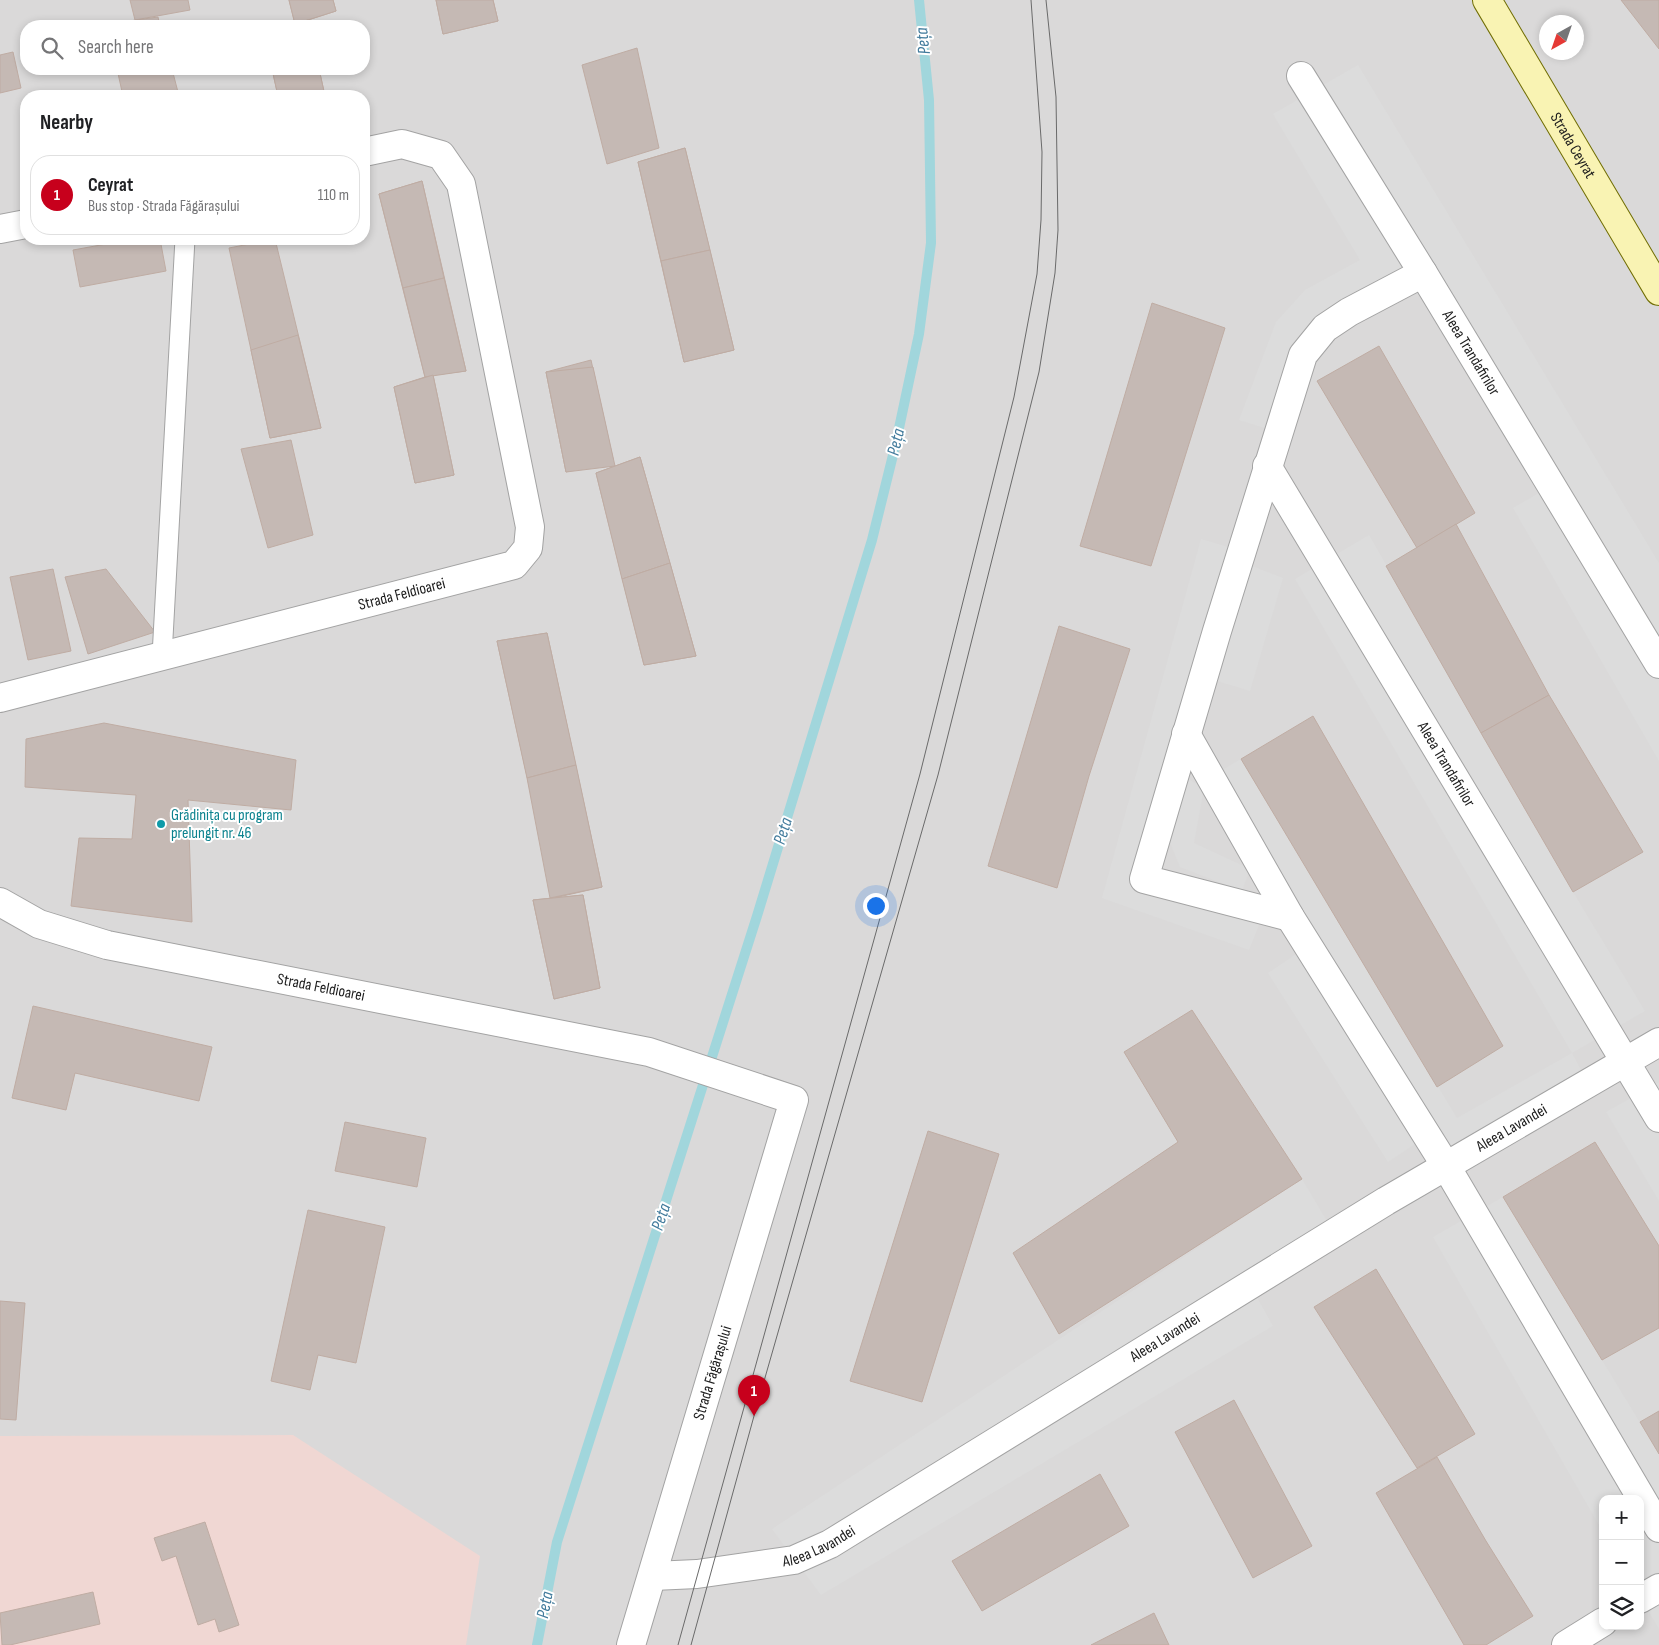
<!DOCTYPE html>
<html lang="en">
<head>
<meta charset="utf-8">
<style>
	:root { --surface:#fff; --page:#f6f6f6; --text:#202124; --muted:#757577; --line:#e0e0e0; --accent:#c7001c }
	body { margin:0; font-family:"Sofia Sans Condensed",sans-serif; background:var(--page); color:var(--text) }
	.controls { position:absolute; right:15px; bottom:15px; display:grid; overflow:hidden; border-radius:10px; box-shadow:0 2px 8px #0003 }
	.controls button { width:45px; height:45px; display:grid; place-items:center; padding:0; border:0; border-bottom:1px solid var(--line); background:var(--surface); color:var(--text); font:25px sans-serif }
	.compass { position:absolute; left:1539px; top:15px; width:45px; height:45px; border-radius:50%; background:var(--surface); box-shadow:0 2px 8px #0003; rotate:220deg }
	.you { position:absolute; left:875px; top:905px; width:18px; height:18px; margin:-12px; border:4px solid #fff; border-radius:50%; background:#1a73e8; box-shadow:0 0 0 8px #1a73e833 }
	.badge { display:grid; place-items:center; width:32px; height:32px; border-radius:50%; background:var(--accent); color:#fff; font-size:16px; font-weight:700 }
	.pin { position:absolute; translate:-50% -41px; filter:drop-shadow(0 1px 2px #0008) }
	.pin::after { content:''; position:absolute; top:26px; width:18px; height:15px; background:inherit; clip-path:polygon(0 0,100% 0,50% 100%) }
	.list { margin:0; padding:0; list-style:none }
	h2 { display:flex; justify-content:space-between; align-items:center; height:65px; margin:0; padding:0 20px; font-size:21px }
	h2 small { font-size:16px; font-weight:400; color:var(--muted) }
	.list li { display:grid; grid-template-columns:32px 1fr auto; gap:15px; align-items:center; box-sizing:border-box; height:80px; margin:0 10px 10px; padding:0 10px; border:1px solid var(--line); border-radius:20px }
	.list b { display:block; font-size:19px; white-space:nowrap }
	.list p { margin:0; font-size:16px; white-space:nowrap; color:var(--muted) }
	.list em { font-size:16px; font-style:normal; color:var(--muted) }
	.icon { flex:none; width:28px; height:28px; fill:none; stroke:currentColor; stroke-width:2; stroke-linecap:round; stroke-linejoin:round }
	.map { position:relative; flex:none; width:1659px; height:1645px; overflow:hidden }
	.search { position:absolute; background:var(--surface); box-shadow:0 2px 8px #0003; left:20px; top:20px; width:350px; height:55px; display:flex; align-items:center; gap:12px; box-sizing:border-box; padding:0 18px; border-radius:20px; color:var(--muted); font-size:19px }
	.panel { position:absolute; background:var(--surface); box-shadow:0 2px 8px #0003; left:20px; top:90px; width:350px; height:155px; border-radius:20px }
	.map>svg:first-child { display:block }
</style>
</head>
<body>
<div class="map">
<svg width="1659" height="1645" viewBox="0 0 1659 1645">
	<rect width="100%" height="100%" fill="#ede7e1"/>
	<path fill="#dad9d9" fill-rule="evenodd" d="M 0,0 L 1659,0 L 1659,1645 L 0,1645 ZM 1546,22 L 1576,22 L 1576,52 L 1546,52 ZM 26,26 L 364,26 L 364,69 L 26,69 ZM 26,96 L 364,96 L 364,239 L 26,239 ZM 1603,1499 L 1640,1499 L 1640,1626 L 1603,1626 Z"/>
	<polygon fill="#f0d7d3" points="293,1435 480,1556 466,1645 0,1645 0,1436"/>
	<g fill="#dcdcdc">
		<polygon points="1358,65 1659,563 1659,761 1513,508 1551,486 1423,274 1325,328 1278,432 1239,420 1276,322 1305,290 1360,260 1273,114"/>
		<polygon points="1369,535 1573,892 1645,1011 1572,1053 1588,1083 1446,1166 1427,1136 1388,1162 1268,973 1308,946 1210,777 1241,759 1457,1118 1572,1053 1295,579"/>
		<polygon points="1201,539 1241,551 1239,561 1283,578 1250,691 1204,677 1144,878 1265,910 1249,950 1102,898"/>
		<polygon points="1186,778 1204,788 1194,843 1250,869 1242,891 1180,867 1168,838"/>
		<polygon points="1659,1082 1659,1201 1606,1112"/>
		<polygon points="1302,1179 1334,1233 1250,1285 1273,1326 821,1595 772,1529"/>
		<polygon points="1503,1197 1659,1454 1659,1629 1640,1597 1640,1499 1603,1499 1603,1532 1433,1237"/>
	</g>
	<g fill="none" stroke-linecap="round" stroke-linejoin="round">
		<polyline stroke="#a1d6dc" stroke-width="10" points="537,1645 557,1542 757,916 872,540 895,447 919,334 931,243 929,100 919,0"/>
	</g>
	<g fill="#c5b9b4" stroke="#bfaca3">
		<polygon points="130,0 188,0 190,10 135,20"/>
		<polygon points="289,0 333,0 336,11 308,20 309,26 284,26 295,24"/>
		<polygon points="289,0 333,0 336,11 295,24"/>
		<polygon points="436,0 493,0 498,21 443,34"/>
		<polygon points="436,0 493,0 498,21 443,34"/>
		<polygon points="1621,0 1659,0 1659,49"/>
		<polygon points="158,17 160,26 107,26 107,24"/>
		<polygon points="308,20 309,26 284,26 295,24"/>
		<polygon points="637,48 659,148 607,164 582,65"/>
		<polygon points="13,52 21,88 0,93 0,55"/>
		<polygon points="117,69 172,69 179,96 123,96"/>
		<polygon points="272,69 319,69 325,96 278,96"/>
		<polygon points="272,69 319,69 325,96 278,96"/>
		<polygon points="685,148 734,350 684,362 638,162"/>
		<polygon points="685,148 710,250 661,261 638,162"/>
		<polygon points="422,181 466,371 433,375 454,475 415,483 394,387 425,377 379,194"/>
		<polygon points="422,181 444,278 403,288 379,194"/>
		<polygon points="134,239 160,239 166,271 80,287 73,250"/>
		<polygon points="275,239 321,428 270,438 229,248"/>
		<polygon points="710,250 734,350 684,362 661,261"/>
		<polygon points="444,278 466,371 425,377 403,288"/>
		<polygon points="1152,303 1225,328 1151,566 1080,546"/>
		<polygon points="298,335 321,428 270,438 251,350"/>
		<polygon points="1379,346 1475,513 1417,548 1317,381"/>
		<polygon points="591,360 613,459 566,472 546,372"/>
		<polygon points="593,367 615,466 566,472 546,372"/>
		<polygon points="433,375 454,475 415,483 394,387"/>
		<polygon points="291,440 313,535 268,548 241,449"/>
		<polygon points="640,457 696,656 644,665 596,473"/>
		<polygon points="640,457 670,563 622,579 596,473"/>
		<polygon points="1456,524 1549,695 1481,733 1386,566"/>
		<polygon points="670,563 696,656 644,665 622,579"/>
		<polygon points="53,569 71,651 28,660 10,577"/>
		<polygon points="106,569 155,632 88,654 65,577"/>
		<polygon points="1059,626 1130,649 1089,776 1057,888 988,866"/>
		<polygon points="547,633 602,887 554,898 497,641"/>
		<polygon points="547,633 576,765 527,778 497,641"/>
		<polygon points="1549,695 1643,852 1573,892 1481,733"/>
		<polygon points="1313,716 1503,1046 1437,1087 1241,759"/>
		<polygon points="104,723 296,760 291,810 188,800 192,922 71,906 79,838 132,839 136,795 25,787 26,739"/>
		<polygon points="576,765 602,887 550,898 527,778"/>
		<polygon points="583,895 600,988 554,999 533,900"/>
		<polygon points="583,895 600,988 554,999 533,900"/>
		<polygon points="33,1006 212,1047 199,1101 75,1073 66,1110 12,1098"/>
		<polygon points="1192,1010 1302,1179 1059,1334 1013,1253 1178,1142 1124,1052"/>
		<polygon points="345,1122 426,1138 417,1187 335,1171"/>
		<polygon points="928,1131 999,1154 922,1402 850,1381"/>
		<polygon points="1595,1142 1659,1246 1659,1328 1602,1360 1503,1197"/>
		<polygon points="308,1210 385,1227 356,1363 318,1355 310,1390 271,1381"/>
		<polygon points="1376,1269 1475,1434 1417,1468 1314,1307"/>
		<polygon points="0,1301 25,1303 16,1420 0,1419"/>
		<polygon points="1234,1400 1312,1546 1253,1578 1175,1432"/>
		<polygon points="1659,1411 1659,1454 1640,1422"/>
		<polygon points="1437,1457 1486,1541 1533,1616 1486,1645 1464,1645 1376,1493"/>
		<polygon points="1100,1474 1129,1526 982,1611 952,1561"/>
		<polygon points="205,1522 239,1625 219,1632 215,1619 198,1625 176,1556 162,1561 154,1538"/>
		<polygon points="93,1592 100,1624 10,1645 2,1645 0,1613"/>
		<polygon points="1154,1613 1169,1645 1091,1645"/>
	</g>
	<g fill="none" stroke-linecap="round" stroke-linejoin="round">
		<g stroke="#a3a3a3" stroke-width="21">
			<polyline id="lane" points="162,656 185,239"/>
		</g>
		<g stroke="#a3a3a3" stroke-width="30">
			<g id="street">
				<polyline points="1301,76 1423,273"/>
				<polyline points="0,229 26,224"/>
				<path id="s1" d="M 1267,466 L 1659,1118"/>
				<path id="s2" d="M 0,698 L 514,565 L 528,548 L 530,527 L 461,184 L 441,155 L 402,144 L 364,152"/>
				<polyline points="1186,734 1290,917 1446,1166 1659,1528"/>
				<path id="s3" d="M 0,902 L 39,924 L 107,945 L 649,1052 L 794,1100 L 631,1645"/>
				<path id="s4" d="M 1290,917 L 1144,879 L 1217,631 L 1303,355 L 1325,328 L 1349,312 L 1423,273 L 1659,664"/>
				<path id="s5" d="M 653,1576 L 697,1574 L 794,1560 L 830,1544 L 1386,1201 L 1659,1042"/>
				<polyline points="1640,1599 1659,1588"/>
				<polyline points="1566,1645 1603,1622"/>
			</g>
		</g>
		<g stroke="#716e04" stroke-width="30">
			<g id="secondary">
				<path id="s6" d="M 1487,0 L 1659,291"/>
			</g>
		</g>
		<use href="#lane" stroke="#fff" stroke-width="19"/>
		<use href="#street" stroke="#fff" stroke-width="28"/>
		<use href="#secondary" stroke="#f9f3b3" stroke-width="28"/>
		<g stroke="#6a6a6a" stroke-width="1">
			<polyline points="678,1645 920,774 1014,397 1037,274 1041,220 1042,152 1031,0"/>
			<polyline points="691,1645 754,1416 938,775 1039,372 1055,273 1058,230 1056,97 1046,0"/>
		</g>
	</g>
	<circle fill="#0f9aa8" stroke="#fff" stroke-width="2" cx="161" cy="824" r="5"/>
	<g text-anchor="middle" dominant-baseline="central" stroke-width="4" stroke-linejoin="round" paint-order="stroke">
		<g font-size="16" fill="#1c1c1c" stroke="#fff">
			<text stroke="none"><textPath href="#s6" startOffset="169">Strada Ceyrat</textPath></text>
			<text stroke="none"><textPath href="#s4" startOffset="939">Aleea Trandafirilor</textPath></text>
			<text stroke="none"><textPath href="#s2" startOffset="415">Strada Feldioarei</textPath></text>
			<text stroke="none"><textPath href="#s1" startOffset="348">Aleea Trandafirilor</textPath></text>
			<text stroke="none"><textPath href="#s3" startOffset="334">Strada Feldioarei</textPath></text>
			<text stroke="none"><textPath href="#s5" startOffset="980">Aleea Lavandei</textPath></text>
			<text stroke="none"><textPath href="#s5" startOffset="575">Aleea Lavandei</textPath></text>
			<text transform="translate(713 1373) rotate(-73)">Strada Făgărașului</text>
			<text stroke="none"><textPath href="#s5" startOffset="170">Aleea Lavandei</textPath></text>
		</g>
		<g font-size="16" fill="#0d838f" stroke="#fff" text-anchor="start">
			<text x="171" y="815">Grădinița cu program<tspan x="171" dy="18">prelungit nr. 46</tspan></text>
		</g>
		<g font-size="18" font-style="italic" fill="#427b9c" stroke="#fff">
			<text transform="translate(923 41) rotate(-96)">Peța</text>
			<text transform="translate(896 442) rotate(-77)">Peța</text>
			<text transform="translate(783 831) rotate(-73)">Peța</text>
			<text transform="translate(661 1217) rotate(-72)">Peța</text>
			<text transform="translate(545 1605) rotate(-79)">Peța</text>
		</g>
	</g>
</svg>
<div class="controls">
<button>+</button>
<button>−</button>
<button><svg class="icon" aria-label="layers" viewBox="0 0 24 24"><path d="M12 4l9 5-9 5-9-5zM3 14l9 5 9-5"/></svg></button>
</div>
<svg class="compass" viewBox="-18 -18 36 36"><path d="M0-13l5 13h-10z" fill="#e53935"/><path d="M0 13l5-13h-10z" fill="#757577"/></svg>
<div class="you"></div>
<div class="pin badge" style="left:754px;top:1416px">1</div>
<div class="search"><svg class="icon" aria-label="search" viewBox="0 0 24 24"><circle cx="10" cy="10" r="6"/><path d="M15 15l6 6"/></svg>Search here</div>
<section class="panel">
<h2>Nearby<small></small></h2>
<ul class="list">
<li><span class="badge">1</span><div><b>Ceyrat</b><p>Bus stop · Strada Făgărașului</p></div><em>110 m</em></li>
</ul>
</section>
</div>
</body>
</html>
